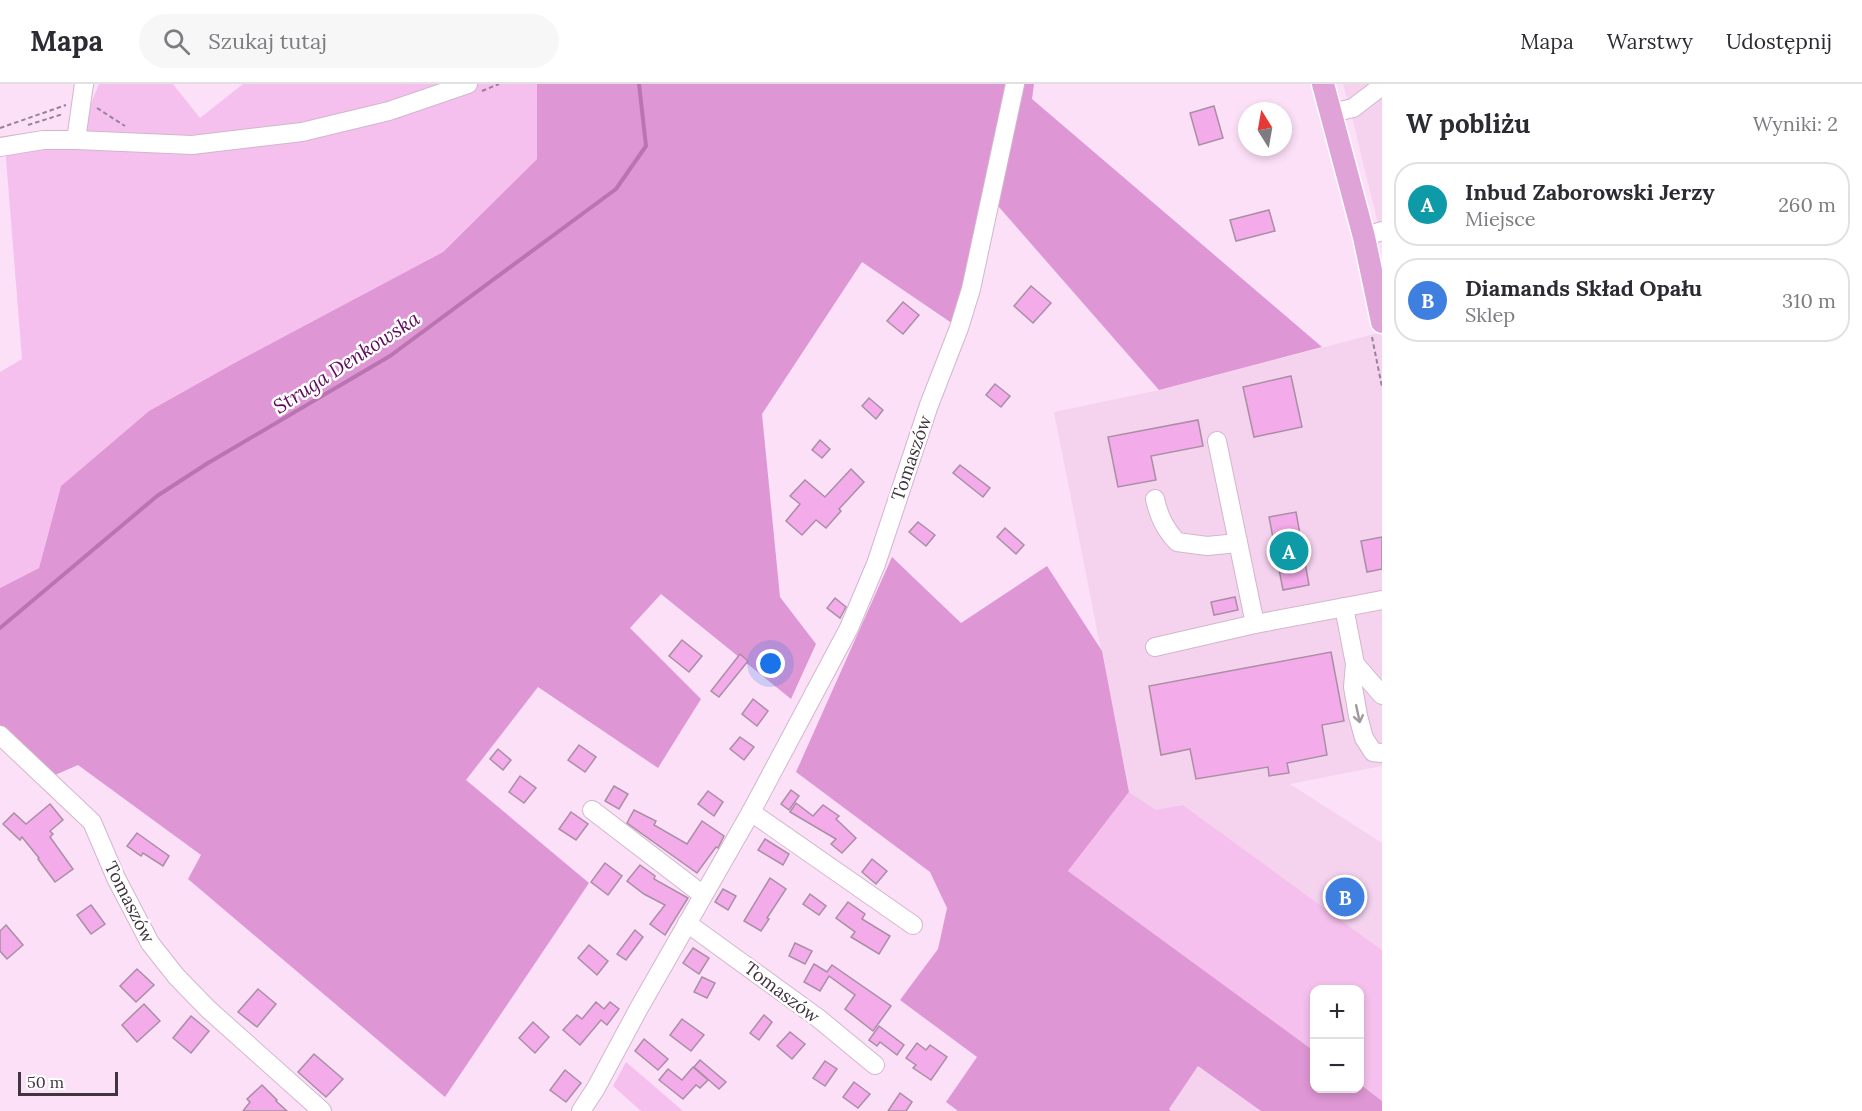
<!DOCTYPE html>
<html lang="pl">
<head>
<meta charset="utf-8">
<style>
	:root { --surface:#fff; --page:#f7f7f7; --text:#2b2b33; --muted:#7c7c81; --line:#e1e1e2; --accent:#4d5e02 }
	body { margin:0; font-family:Lora,serif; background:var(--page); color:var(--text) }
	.controls { position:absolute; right:18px; bottom:18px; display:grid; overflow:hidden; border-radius:12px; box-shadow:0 3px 9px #0003 }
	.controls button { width:54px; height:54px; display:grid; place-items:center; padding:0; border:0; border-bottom:2px solid var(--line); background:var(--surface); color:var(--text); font:30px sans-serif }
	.compass { position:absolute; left:1238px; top:18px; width:54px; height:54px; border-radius:50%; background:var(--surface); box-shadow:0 3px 9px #0003; rotate:349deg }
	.scale { position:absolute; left:18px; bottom:15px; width:100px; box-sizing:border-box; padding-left:6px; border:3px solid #40343e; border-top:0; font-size:16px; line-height:21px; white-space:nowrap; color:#40343e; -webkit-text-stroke:4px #fff; paint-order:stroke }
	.you { position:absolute; left:771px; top:580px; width:21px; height:21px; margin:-15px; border:4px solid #fff; border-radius:50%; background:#1a73e8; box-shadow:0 0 0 9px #1a73e833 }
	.badge { display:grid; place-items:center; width:39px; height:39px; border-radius:50%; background:var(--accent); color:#fff; font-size:20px; font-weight:700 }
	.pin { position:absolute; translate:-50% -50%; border:3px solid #fff; box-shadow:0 2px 6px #0006 }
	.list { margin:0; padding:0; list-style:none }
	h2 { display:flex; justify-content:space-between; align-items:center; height:78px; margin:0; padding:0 24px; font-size:26px }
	h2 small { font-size:20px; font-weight:400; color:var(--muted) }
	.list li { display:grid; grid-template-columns:39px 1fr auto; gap:18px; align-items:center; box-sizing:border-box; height:84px; margin:0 12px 12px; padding:0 12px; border:2px solid var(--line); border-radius:24px }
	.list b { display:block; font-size:22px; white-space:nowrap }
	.list p { margin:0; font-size:20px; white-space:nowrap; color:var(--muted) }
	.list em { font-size:20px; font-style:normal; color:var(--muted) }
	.icon { flex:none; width:33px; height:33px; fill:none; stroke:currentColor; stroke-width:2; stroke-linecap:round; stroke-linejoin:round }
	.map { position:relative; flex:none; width:1382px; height:1027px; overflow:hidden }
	header { display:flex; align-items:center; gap:36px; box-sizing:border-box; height:84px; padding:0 30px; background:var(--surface); border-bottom:2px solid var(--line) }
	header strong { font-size:28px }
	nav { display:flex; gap:33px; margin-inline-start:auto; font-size:21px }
	.search { width:420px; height:54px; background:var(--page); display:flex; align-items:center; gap:15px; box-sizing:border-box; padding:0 21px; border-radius:33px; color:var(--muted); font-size:22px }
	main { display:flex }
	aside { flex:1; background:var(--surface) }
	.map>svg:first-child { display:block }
</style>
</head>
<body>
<header>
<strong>Mapa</strong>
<div class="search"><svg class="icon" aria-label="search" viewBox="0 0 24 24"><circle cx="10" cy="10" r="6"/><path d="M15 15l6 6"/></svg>Szukaj tutaj</div>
<nav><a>Mapa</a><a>Warstwy</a><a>Udostępnij</a></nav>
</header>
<main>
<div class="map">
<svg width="1382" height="1027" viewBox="0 0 1382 1027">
	<rect width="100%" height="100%" fill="#fce0f8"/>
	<g fill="#f5d3ef">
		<polygon points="1343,0 1382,0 1382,156 1350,25"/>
		<polygon points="1382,248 1382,682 1290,700 1382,759 1382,866 1183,721 1156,727 1129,708 1054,328 1159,306"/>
		<polygon points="1198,981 1261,1027 1171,1027 1169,1025"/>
	</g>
	<g fill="#f5c0ed">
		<polygon points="99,0 173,0 200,34 243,0 537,0 537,75 443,168 238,277 149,327 61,402 39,484 0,504 0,288 22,275 5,62 76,56"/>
		<polygon points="1129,708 1156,726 1183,721 1382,866 1382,1017 1360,1000 1360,906 1314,906 1314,967 1068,787"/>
		<polygon points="626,978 683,1027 641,1027 613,1002"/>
	</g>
	<g fill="#de97d4">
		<polygon points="537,0 1034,0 1032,15 1322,263 1159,306 991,114 959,244 862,178 762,330 780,513 816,560 791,615 661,510 630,544 701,615 658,684 538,603 466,696 589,799 445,1013 188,795 201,771 78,681 46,695 0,651 0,504 39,484 61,402 149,327 238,277 443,168 537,75"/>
		<polygon points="892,473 961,539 1047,482 1102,567 1129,708 1068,787 1314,967 1314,1004 1360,1004 1360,1000 1382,1017 1382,1027 1261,1027 1198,982 1169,1025 1171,1027 958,1027 946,1018 977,973 900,916 938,865 947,824 930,788 796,688"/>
	</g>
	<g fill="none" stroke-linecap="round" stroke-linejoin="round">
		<polyline stroke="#ba75b1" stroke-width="4" points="0,544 157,412 208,379 390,272 616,105 646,62 639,0"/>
	</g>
	<g fill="#f3abe9" stroke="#a98ea4" stroke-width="1.5">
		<polygon points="1214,22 1223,54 1199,61 1190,29"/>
		<polygon points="1269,126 1275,147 1236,157 1230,136"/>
		<polygon points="1031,202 1051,219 1033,239 1014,222"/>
		<polygon points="903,218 919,231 903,250 887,237"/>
		<polygon points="1291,292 1302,343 1254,353 1243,303"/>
		<polygon points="995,300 1010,312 1001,323 986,311"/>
		<polygon points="869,314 883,326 876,335 862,322"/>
		<polygon points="1198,336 1203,362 1151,372 1156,396 1118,403 1108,353"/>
		<polygon points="820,356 830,365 822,374 812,366"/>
		<polygon points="960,381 990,404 983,413 953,389"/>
		<polygon points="851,385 864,398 839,425 841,427 826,444 816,436 802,451 786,437 800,420 790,412 805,396 825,413"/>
		<polygon points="1296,428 1309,501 1283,506 1269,433"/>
		<polygon points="918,438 935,451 926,462 909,448"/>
		<polygon points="1005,444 1024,461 1016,470 997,453"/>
		<polygon points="1382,453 1382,485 1367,488 1361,457"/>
		<polygon points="1235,513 1238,526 1214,531 1211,518"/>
		<polygon points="835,514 846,523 840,534 827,524"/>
		<polygon points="682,556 702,572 689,588 669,572"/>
		<polygon points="1331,568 1344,637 1322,641 1327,671 1287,679 1289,689 1269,692 1268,683 1196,695 1190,665 1161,671 1149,602"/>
		<polygon points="740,570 748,577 719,613 711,607"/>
		<polygon points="753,615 768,627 757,642 742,630"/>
		<polygon points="740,653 754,663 744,676 730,665"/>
		<polygon points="579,661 596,673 585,688 568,676"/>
		<polygon points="498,665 511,676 503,686 490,675"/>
		<polygon points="520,692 536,704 524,719 509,708"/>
		<polygon points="614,702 628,710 619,725 605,717"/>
		<polygon points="791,706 799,712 789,726 781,720"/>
		<polygon points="708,707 723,718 714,732 698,720"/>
		<polygon points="796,719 813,732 823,721 839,732 836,735 856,754 842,769 831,760 836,755 790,728"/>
		<polygon points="50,720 63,736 50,747 53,750 50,753 73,785 55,798 38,775 39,774 22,753 20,756 3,740 14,729 26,740"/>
		<polygon points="634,726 656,737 654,741 687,760 702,737 724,752 718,764 716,763 697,789 627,739"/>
		<polygon points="571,728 588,740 576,756 559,745"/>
		<polygon points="137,749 169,772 163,782 143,769 141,772 127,762"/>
		<polygon points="765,755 789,770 783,781 758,766"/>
		<polygon points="872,775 887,787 876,800 862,788"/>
		<polygon points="605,779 622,792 608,811 591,798"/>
		<polygon points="640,781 655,792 654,795 688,814 665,851 650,840 665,821 644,810 627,797"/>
		<polygon points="770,794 786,805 767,834 769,835 761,847 744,837"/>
		<polygon points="723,805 736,812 728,826 715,818"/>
		<polygon points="810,810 826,822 819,831 803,820"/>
		<polygon points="848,818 865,830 862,835 890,852 879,870 851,853 855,848 836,834"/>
		<polygon points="91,821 105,840 91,850 77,831"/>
		<polygon points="6,841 23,861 7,875 0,867 0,847"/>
		<polygon points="635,846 643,853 626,876 617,870"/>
		<polygon points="795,859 812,867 805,880 789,872"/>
		<polygon points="589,861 608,877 597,891 578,874"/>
		<polygon points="693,864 709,874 699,890 683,879"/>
		<polygon points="814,880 827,888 832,881 891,922 873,947 845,925 855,911 829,892 820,907 804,898"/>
		<polygon points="137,885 154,901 136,918 120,902"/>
		<polygon points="702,893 715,899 707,914 694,908"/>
		<polygon points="258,905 276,920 257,943 238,928"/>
		<polygon points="596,918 604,925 610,918 619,925 607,941 601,936 580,961 563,946 577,931 582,935"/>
		<polygon points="144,920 160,937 137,958 122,941"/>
		<polygon points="764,931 772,938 759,956 750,949"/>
		<polygon points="191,932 209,947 191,969 173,954"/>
		<polygon points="682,935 704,951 691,967 670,951"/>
		<polygon points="533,938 549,953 535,969 519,954"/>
		<polygon points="879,942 904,961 897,971 880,958 877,962 869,956"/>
		<polygon points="790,948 805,960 792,975 777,962"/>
		<polygon points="644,955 668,975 658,986 635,967"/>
		<polygon points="917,959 926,966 930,961 947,973 931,996 913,984 916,981 906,974"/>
		<polygon points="314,970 343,995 326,1013 298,988"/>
		<polygon points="700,976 726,998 719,1005 694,983"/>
		<polygon points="825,977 837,985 825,1002 813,994"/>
		<polygon points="693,983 708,996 700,1004 696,1001 683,1015 659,996 668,985 682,996"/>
		<polygon points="565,986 581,999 566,1018 550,1006"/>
		<polygon points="854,998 870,1010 858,1024 843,1013"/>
		<polygon points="262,1001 277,1016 276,1017 287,1027 243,1027 250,1018 247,1015"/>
		<polygon points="900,1009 912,1018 906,1027 888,1027"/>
	</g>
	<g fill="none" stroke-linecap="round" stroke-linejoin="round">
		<g stroke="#d2b6cd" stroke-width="20">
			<g id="minor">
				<polyline points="1332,29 1353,24 1382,2"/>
				<polyline points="76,56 84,0"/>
				<polyline points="0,63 43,56 76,56 192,61 302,48 389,27 468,0"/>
				<polyline points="1364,153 1382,147"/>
				<polyline points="1217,357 1255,540"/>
				<path d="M 1155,415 C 1159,433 1165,445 1177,458 L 1207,462 L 1238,459"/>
				<polyline points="1344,523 1355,580 1353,603 1358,632 1364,654 1373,668 1382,669"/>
				<polyline points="1155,563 1255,540 1382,516"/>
				<polyline points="1355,580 1382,611"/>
				<polyline points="0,651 92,738 116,794 150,859 176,892 208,925 322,1027"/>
				<polyline points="592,726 703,811"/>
				<polyline points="687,839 818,934 875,981"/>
				<polyline points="913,841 751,728 849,544 876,480 929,321 959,244 971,205 1015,0"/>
				<polyline points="581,1027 596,1004 639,924 751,728"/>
			</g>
		</g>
		<g stroke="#fff" stroke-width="25">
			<polyline id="major" points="1323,0 1364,153 1382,238"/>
		</g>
		<g stroke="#968393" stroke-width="2" stroke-dasharray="4.5 3" stroke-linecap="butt">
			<polyline points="482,7 499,0"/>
			<polyline points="97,24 125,42"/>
			<polyline points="28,41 63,30"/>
			<polyline points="0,44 66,21"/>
			<polyline points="1372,253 1382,303"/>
		</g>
		<use href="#minor" stroke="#fff" stroke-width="18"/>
		<use href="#major" stroke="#dfa3d8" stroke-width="22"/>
	</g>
	<defs><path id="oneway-shaft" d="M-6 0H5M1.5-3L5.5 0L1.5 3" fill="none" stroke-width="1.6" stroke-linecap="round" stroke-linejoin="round" transform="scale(1.5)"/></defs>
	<use stroke="#a09a9e" href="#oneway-shaft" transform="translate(1358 630) rotate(78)"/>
	<g text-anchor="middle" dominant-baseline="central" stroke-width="5" stroke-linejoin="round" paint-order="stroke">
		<g font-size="18" fill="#40343e" stroke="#fff">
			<text transform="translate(911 374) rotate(-71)">Tomaszów</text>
			<text transform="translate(130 818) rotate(63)">Tomaszów</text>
			<text transform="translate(782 908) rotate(37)">Tomaszów</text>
		</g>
		<g font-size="20" font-style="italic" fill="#60095a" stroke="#fff">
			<text transform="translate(346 278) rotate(-33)">Struga Denkowska</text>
		</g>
	</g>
</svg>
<div class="controls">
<button>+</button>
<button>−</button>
</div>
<svg class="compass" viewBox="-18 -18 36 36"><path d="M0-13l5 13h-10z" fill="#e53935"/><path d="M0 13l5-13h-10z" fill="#7c7c81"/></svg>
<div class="scale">50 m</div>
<div class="you"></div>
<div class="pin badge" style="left:1289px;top:467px;background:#0f9aa8">A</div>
<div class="pin badge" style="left:1345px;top:813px;background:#3f7fe0">B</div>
</div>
<aside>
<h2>W pobliżu<small>Wyniki: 2</small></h2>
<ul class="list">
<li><span class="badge" style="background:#0f9aa8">A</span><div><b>Inbud Zaborowski Jerzy</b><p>Miejsce</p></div><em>260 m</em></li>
<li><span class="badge" style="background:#3f7fe0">B</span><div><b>Diamands Skład Opału</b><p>Sklep</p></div><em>310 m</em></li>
</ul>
</aside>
</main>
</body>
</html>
